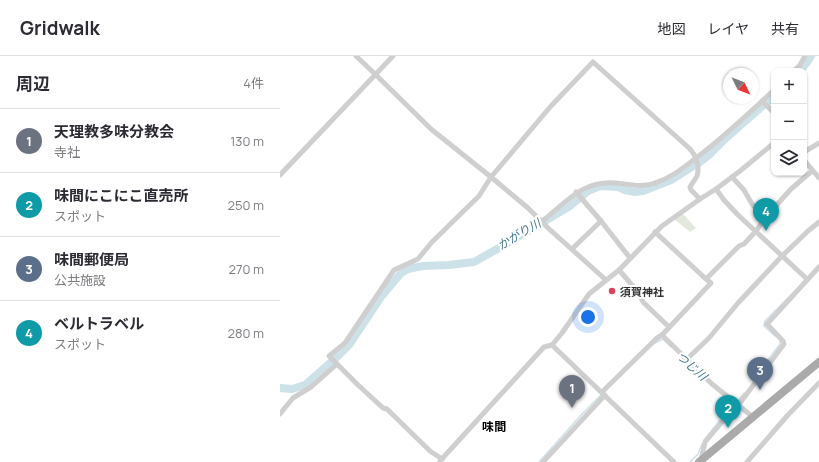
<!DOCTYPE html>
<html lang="ja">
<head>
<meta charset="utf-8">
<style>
	:root { --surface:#fff; --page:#f2f2f3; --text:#2b2b33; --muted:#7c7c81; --line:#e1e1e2; --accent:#ea580c }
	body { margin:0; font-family:Manrope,"Noto Sans JP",sans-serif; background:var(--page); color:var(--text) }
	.controls { position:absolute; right:12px; top:12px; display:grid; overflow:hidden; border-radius:8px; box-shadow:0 1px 3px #0004 }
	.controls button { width:36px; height:36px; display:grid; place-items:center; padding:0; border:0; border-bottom:1px solid var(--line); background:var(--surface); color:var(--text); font:20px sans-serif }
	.compass { position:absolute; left:443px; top:12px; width:36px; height:36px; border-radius:50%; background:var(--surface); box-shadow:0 1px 3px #0004; rotate:133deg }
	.you { position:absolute; left:308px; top:261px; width:14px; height:14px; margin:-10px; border:3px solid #fff; border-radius:50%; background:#1a73e8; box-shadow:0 0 0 6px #1a73e833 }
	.badge { display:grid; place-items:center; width:26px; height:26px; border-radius:50%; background:var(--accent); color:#fff; font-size:13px; font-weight:700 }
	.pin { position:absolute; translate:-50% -33px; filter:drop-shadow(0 1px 2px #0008) }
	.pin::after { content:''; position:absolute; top:21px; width:14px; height:12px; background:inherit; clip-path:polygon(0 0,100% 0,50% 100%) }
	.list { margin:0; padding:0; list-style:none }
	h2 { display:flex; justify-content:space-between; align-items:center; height:52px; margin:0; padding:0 16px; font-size:17px }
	h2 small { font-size:13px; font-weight:400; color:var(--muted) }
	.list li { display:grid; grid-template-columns:26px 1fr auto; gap:12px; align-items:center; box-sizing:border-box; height:64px; padding:0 16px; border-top:1px solid var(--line) }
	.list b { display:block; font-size:15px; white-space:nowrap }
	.list p { margin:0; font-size:13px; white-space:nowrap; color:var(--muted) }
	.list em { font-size:13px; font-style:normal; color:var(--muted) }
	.icon { flex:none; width:22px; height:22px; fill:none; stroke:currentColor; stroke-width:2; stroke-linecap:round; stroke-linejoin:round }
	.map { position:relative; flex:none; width:539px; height:406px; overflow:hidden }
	header { display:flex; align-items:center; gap:24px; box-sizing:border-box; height:56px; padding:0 20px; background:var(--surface); border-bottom:1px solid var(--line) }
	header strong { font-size:19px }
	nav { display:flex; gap:22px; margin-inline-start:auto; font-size:14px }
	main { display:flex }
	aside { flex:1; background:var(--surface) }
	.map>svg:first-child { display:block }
</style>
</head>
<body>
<header>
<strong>Gridwalk</strong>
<nav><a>地図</a><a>レイヤ</a><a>共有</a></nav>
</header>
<main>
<aside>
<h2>周辺<small>4件</small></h2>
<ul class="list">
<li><span class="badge" style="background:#6b7280">1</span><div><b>天理教多味分教会</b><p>寺社</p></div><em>130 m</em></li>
<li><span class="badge" style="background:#0f9aa8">2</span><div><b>味間にこにこ直売所</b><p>スポット</p></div><em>250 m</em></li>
<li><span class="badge" style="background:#5c6f8a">3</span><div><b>味間郵便局</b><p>公共施設</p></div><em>270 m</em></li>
<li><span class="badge" style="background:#0f9aa8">4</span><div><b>ベルトラベル</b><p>スポット</p></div><em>280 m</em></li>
</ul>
</aside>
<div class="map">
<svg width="539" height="406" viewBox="0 0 539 406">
	<rect width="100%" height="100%" fill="#fff"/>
	<polygon fill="#e3e8dc" points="403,158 416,172 410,176 394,163"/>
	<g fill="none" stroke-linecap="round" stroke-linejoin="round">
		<g stroke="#cde1e9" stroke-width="1.5">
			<polyline points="495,280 484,270 485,265 511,239"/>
			<polyline points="375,287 383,283 391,291"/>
			<polyline points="478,318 487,305 500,288 500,285"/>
			<polyline points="456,347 464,337"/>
			<polyline points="424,384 440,364"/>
			<polyline points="259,406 302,358 322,338"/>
			<polyline points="410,406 418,398 422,388"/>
		</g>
		<g stroke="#cde1e9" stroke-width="8">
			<polyline points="520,15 528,5 531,0"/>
			<polyline points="0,332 12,333 25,329 57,301 69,289 101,241 121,217 128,213 143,210 169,209 194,206 226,188 290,150 308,135 320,130 338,131 345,134 355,136 363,135 391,124 410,112 419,107 429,99 445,83 494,40"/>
		</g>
		<g stroke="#cfcfcf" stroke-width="5">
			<polyline points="76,0 96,19 151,73 211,121 248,152 268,172 326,224"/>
			<polyline points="514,15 520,9 525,0"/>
			<polyline points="482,45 494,57"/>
			<polyline points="524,96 539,87"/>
			<polyline points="524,104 539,122"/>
			<polyline points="0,119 113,0"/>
			<polyline points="452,121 464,134 472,148 485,162"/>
			<polyline points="436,133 444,144 457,158 527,223"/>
			<polyline points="296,136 321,165"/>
			<path d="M 261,165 L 265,163 C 288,144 304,124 336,127 C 349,128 361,132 375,127 C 391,122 403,112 416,102 C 444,81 469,57 494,34"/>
			<polyline points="375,176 426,223"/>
			<polyline points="292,193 321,165 350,202"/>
			<polyline points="339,214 358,236 363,246 389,271"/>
			<polyline points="382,279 432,328 473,361"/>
			<polyline points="272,289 394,406"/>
			<polyline points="407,303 429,282 458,247 502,200 528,175 539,166"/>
			<polyline points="322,336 377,282 382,279 431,227 426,223 459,190 464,188 476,175 485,162 511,133 532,115"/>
			<polyline points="0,358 13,342 31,331 57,308"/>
			<path d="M 162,403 L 150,395 L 107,353 L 103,352 L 78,329 L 49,300 L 65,287 L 114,214 L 138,203 L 152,186 L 199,140 L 211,121 L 271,50 L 313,6 L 409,92 C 416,99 420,110 417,120 C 415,124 412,127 410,131 L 411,134 L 420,143"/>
			<polyline points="421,404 425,386 442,366 460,347 504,288 503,285 487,268 539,211"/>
			<polyline points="160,405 264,291 272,289 282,277 309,238 339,214 382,170 420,143 436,133 460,115 494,87"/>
			<polyline points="263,406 325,339"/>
			<polyline points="467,406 507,360 539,327"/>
		</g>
		<polyline stroke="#aaa" stroke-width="8" points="419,406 539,306"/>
	</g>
	<circle fill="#da4359" stroke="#fff" stroke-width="1.5" cx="332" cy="235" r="4"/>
	<g text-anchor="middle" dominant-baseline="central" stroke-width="4" stroke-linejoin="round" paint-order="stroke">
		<g font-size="11" font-weight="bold" fill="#323232" stroke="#fff" text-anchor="start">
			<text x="340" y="235">須賀神社</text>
		</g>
		<g font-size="12" font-style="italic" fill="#447890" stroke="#fff">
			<text transform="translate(239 178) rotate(-31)">かがり川</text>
			<text transform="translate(412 310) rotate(42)">つじ川</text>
		</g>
		<g font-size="12" font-weight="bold" fill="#000" stroke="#fff">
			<text x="214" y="370">味間</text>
		</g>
	</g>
</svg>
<div class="controls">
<button>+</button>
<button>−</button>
<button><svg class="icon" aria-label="layers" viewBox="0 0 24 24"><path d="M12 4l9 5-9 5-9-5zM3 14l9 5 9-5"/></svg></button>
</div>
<svg class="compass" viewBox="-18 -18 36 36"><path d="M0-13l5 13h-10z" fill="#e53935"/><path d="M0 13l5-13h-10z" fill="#7c7c81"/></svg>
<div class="you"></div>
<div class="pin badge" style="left:292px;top:352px;background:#6b7280">1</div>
<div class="pin badge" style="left:448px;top:372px;background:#0f9aa8">2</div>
<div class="pin badge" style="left:480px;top:334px;background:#5c6f8a">3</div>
<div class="pin badge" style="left:486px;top:175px;background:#0f9aa8">4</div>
</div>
</main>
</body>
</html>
